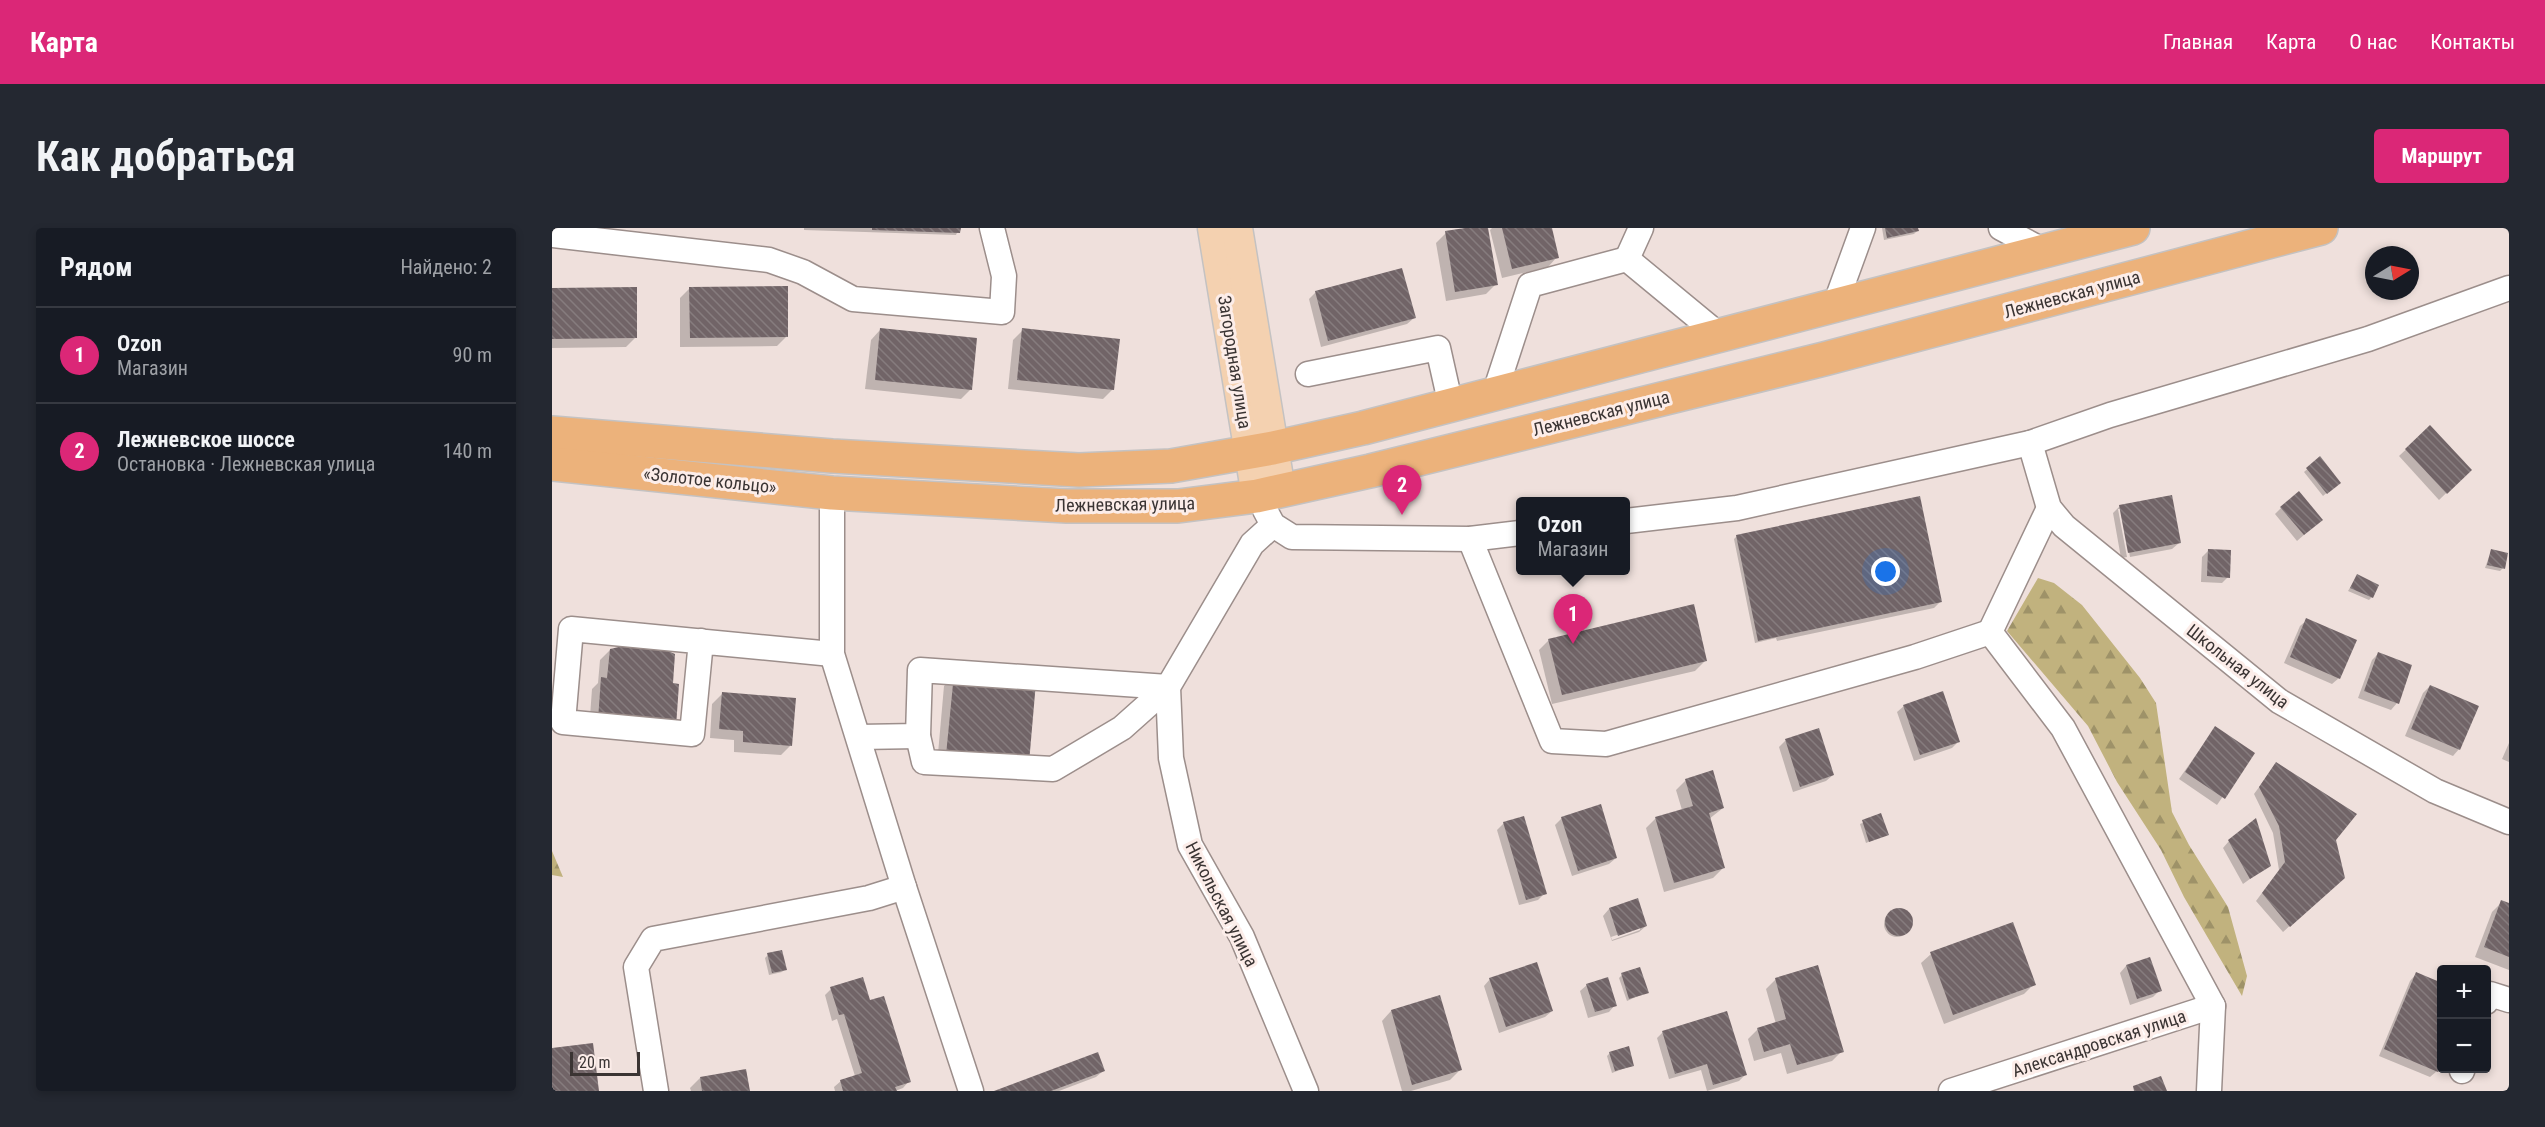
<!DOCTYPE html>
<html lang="ru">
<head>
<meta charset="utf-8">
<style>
	:root { --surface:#171b24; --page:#242831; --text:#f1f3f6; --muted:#9ea1a6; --line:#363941; --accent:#db2777 }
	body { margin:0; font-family:"Roboto Condensed",sans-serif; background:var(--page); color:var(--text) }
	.controls { position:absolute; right:18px; bottom:18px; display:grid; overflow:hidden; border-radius:6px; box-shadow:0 3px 9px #0003 }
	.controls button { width:54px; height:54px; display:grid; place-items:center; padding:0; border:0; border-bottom:2px solid var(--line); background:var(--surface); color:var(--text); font:30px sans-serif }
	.compass { position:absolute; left:1813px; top:18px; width:54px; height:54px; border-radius:50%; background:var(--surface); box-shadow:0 3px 9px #0003; rotate:80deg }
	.scale { position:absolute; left:18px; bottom:15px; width:70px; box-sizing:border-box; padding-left:6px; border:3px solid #3a3433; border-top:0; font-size:16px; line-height:21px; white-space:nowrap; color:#3a3433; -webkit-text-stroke:4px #fcede9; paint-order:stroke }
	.you { position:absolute; left:1334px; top:344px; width:21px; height:21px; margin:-15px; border:4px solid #fff; border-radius:50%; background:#1a73e8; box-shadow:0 0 0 9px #1a73e833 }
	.badge { display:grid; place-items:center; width:39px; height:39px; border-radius:50%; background:var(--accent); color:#fff; font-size:20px; font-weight:700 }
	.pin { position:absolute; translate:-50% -50px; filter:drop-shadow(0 2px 3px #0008) }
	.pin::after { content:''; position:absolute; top:32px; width:21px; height:18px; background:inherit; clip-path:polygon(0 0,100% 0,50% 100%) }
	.popup { position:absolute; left:964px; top:269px; width:114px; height:78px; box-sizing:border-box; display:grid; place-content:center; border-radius:6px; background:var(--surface); filter:drop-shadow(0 2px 4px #0005); font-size:20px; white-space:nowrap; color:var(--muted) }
	.popup b { font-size:22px; color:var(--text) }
	.popup::after { content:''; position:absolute; left:50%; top:100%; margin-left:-12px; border:12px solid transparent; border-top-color:var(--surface) }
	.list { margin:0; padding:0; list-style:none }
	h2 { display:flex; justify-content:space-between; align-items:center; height:78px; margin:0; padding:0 24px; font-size:26px }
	h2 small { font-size:20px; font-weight:400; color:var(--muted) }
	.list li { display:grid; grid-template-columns:39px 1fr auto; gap:18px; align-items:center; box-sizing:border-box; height:96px; padding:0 24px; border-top:2px solid var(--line) }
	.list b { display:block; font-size:22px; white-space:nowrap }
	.list p { margin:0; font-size:20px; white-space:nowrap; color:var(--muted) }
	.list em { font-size:20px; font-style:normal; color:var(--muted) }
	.map { position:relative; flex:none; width:1957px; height:863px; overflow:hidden; border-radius:6px }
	header { display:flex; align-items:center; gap:36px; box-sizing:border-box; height:84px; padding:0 30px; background:var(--accent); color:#fff }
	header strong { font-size:28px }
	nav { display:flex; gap:33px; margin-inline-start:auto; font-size:21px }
	.intro { display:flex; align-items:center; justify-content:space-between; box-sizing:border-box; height:144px; padding:0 36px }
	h1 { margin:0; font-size:42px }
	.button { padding:15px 27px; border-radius:6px; background:var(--accent); color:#fff; font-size:21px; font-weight:700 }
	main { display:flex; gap:36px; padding:0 36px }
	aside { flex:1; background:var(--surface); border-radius:6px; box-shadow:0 3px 9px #0003 }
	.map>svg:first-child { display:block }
</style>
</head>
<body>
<header>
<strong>Карта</strong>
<nav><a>Главная</a><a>Карта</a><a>О нас</a><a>Контакты</a></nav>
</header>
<div class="intro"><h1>Как добраться</h1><a class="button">Маршрут</a></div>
<main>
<aside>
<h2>Рядом<small>Найдено: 2</small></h2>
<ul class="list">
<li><span class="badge">1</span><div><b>Ozon</b><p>Магазин</p></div><em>90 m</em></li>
<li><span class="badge">2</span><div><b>Лежневское шоссе</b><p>Остановка · Лежневская улица</p></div><em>140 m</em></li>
</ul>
</aside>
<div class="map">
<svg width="1957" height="863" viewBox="0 0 1957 863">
	<defs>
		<pattern id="forest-firs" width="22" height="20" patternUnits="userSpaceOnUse" patternTransform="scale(1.5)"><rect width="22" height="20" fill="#c1b27e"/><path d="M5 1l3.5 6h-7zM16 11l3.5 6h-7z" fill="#9e9268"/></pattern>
		<pattern id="building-back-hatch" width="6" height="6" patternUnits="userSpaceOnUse" patternTransform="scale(1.5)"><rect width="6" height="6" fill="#716467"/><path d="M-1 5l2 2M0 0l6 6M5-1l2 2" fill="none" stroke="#867c7e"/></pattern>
	</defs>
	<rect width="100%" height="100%" fill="#efe0dc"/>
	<g fill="url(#forest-firs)">
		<polygon points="1486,350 1502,355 1530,377 1588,450 1604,475 1620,584 1637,617 1676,679 1695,748 1690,768 1632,669 1609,622 1565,554 1536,498 1455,403"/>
		<polygon points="0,623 11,649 0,647"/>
	</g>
	<g fill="#0003" fill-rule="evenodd">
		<polygon points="252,0 407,0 404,7 252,2"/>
		<polygon points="922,0 934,0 944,56 934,66 894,73 884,15 894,5"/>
		<polygon points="940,0 998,0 1005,29 996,39 950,50 938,2"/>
		<polygon points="1330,0 1364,0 1365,3 1362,6 1332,12"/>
		<polygon points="138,60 235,108 225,118 128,119 128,70"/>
		<polygon points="0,61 84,109 74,119 0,120"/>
		<polygon points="764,64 862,90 855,96 769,119 757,71"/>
		<polygon points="328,102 419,161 409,171 313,161 319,112"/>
		<polygon points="471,102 561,161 551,171 456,161 461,112"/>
		<polygon points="1878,199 1918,242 1887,272 1847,228"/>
		<polygon points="1768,230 1784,257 1771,268 1752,244"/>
		<polygon points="1568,278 1627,315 1620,321 1578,329 1569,281 1566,281 1575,329 1569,330 1561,285"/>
		<polygon points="1729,280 1762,298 1745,313 1723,286"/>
		<polygon points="1185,308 1388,374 1382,380 1225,413 1224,410 1203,415 1182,311"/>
		<polygon points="1657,322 1676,349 1670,355 1649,354 1650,329"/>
		<polygon points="1939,323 1951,340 1948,343 1933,340"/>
		<polygon points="1805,348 1820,369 1817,372 1796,363"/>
		<polygon points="1755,392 1787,450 1780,456 1732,435 1748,398"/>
		<polygon points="997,412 1153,433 1143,443 1000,476 987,422"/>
		<polygon points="93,415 37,502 40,461 46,455 48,432 58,422"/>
		<polygon points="1826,426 1845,475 1839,482 1806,470 1820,432"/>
		<polygon points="402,448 475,534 385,537 392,458"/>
		<polygon points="1878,458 1907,521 1901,528 1853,508 1871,465"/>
		<polygon points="170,466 239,517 229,527 182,524 182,512 158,510 160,476"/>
		<polygon points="1352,478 1406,514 1400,520 1362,533 1345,484"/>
		<polygon points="1663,500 1701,525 1665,577 1627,551"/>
		<polygon points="1266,502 1281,547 1274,553 1241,564 1227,519 1233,513"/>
		<polygon points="1957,515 1957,534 1950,531"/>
		<polygon points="1724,536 1783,612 1784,656 1731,704 1704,673 1727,642 1721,605 1702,566"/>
		<polygon points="1134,552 1171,580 1157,591 1171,640 1161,650 1112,664 1094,600 1104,590 1130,582 1124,562"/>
		<polygon points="1328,587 1335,606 1314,615 1308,596"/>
		<polygon points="1010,590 1064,630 1057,636 1020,648 1003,597"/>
		<polygon points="952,595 993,665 986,672 967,677 945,602"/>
		<polygon points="1677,613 1717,637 1691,656 1671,620"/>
		<polygon points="1950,674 1957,677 1957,742 1923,729 1940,684"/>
		<path d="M 1057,681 L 1094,698 L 1087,704 L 1060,713 L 1051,688 ZM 1088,699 L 1088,702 L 1060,712 L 1059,709 Z"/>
		<circle cx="1345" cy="696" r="13"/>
		<polygon points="1379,726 1482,756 1472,766 1392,796 1369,735"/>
		<polygon points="216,727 233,741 230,744 217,747 213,730"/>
		<polygon points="1597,731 1608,762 1601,769 1578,777 1568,745 1574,738"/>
		<polygon points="1864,746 1885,843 1878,849 1827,828 1858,753"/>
		<polygon points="1070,747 1095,764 1075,773 1067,750"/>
		<polygon points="938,751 1000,783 993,789 947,805 932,758"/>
		<polygon points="1224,751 1290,823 1280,833 1235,846 1229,825 1202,833 1196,811 1206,801 1224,796 1214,761"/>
		<polygon points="1035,757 1063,777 1057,784 1036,790 1028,763"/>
		<polygon points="279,761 317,774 357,853 351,860 343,863 283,863 282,859 289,853 303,848 285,791 280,793 273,767"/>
		<polygon points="839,783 908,842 898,852 859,863 850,863 830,793"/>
		<polygon points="1111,804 1193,847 1187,853 1155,863 1149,842 1117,851 1105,810"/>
		<polygon points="1058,825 1081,837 1060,845 1055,828"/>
		<polygon points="551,843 544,849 507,863 445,863"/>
		<polygon points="148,850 196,863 139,863 138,860"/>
	</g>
	<g fill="url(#building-back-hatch)">
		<polygon points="320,0 409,0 408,5 320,2"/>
		<polygon points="913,0 936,0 946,57 903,64 893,3"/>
		<polygon points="950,0 1000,0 1007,30 960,41"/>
		<polygon points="1333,0 1366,0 1367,3 1335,10"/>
		<polygon points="850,40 864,90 776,113 763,63"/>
		<polygon points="236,58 236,109 138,110 137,59"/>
		<polygon points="85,59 85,110 0,111 0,60"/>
		<polygon points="328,100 425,110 420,162 323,152"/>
		<polygon points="470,100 568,111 562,162 465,152"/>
		<polygon points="1878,197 1920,242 1895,266 1853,221"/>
		<polygon points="1768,228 1789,255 1775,266 1754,240"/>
		<polygon points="1747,263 1771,292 1752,307 1728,279"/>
		<polygon points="1620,267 1629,315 1576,325 1567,277"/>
		<polygon points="1368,268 1390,374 1206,413 1184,307"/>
		<polygon points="1656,321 1679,322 1678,350 1655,348"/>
		<polygon points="1939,321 1956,325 1953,341 1935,337"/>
		<polygon points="1805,346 1827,357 1821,370 1798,360"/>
		<polygon points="1142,376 1155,433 1010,467 996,411"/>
		<polygon points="1754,390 1805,412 1788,451 1738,429"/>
		<polygon points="93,413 123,426 121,455 127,456 124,499 46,492 49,449 55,450 58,421"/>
		<polygon points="1826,424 1860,437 1847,476 1812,463"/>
		<polygon points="402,446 484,454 477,535 394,527"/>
		<polygon points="1878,457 1927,478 1908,522 1859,501"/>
		<polygon points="1391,463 1408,514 1368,527 1351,477"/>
		<polygon points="170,464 244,470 240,518 191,514 191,503 167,501"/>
		<polygon points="1663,498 1703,525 1673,571 1633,544"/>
		<polygon points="1267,500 1282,547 1248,559 1233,511"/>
		<polygon points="1724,534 1805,586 1784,612 1793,650 1738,699 1710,665 1733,634 1727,598 1707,559"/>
		<polygon points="1161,542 1172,580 1157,585 1173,640 1122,655 1103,589 1141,578 1133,551"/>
		<polygon points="1049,576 1065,630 1026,643 1009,589"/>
		<polygon points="1329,585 1337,607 1317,614 1310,592"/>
		<polygon points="972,588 995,666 974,672 951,594"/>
		<polygon points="1704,590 1719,638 1698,651 1676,612"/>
		<polygon points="1086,670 1095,698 1066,708 1057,680"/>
		<polygon points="1949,672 1957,675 1957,729 1932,719"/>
		<circle cx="1347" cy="694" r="14"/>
		<polygon points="1461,694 1484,757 1401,787 1378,724"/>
		<polygon points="230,722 235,742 220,745 215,725"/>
		<polygon points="1598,729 1610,763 1585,771 1574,737"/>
		<polygon points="985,734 1001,783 954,799 937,750"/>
		<polygon points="1266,737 1292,824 1245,837 1238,816 1212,824 1205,800 1234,791 1223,750"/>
		<polygon points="1088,739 1097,765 1077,771 1069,745"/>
		<polygon points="1864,744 1890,755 1890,835 1886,844 1832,821"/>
		<polygon points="311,749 318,772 332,768 359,854 343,859 345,863 291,863 288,852 310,845 292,786 287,787 278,759"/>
		<polygon points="1056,749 1065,778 1043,784 1034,756"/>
		<polygon points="888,767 910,842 860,857 839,782"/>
		<polygon points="1175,783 1195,847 1161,857 1155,836 1123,846 1110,803"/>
		<polygon points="41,815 47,863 0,863 0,820"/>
		<polygon points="1077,818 1082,838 1063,843 1057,824"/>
		<polygon points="546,824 553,843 499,863 442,863"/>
		<polygon points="194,841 198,863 150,863 148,849"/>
		<polygon points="1609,848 1615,863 1582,863 1581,858"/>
	</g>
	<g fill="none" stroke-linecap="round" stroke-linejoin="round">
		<g stroke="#9c8e8b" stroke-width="27">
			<g id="minor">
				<polyline points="1449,0 1492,23"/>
				<polyline points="0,7 217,32 251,44 301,71 450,84 452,48 440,0"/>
				<polyline points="1075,31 1089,0"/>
				<polyline points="1283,77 1311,0"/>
				<polyline points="756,146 886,120 899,178"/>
				<polyline points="942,167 978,57 1075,31 1167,107"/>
				<polyline points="1478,215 1497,280 1512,298 1727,473 1883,563 1957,594"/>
				<polyline points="280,265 280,426 352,659 419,863"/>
				<polyline points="1497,280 1438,404 1511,500 1661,778 1657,863"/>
				<polyline points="713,282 721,297 740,309 918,311 968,305"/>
				<polyline points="1074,293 1185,280 1478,215 1558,187 1816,111 1957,60"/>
				<polyline points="721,297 700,316 616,459 619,530 638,617 690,709 754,863"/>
				<polyline points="918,311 1000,513 1054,516 1363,429 1438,404"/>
				<polyline points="149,413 140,506 11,494 19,401 280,426"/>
				<polyline points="366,508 372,534 501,541 570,500 616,459"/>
				<polyline points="307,509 366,508 368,442 616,459"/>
				<polyline points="1934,774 1938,766 1957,772"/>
				<polyline points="1910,843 1911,840"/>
				<polyline points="104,863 84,739 101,711 317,670 352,659"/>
				<polyline points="1399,863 1661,778"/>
			</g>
		</g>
		<g stroke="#c4c2c2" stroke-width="33">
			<g id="major">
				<polyline points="661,0 705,268"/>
				<polyline points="685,0 728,262"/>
			</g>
		</g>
		<g stroke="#c4c2c2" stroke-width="36">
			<g id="highway">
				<polyline points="0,205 280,228 527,242 619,238 721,220 811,200 1581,0"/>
				<polyline points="0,236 280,265 515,278 626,278 705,268 818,243 1272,131 1769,0"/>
			</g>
		</g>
		<use href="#minor" stroke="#fff" stroke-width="24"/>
		<use href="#major" stroke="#f4d1b0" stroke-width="30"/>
		<use href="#highway" stroke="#ecb27b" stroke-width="33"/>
	</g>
	<g text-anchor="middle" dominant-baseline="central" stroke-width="6" stroke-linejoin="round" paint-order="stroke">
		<g font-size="18" fill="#3a3433" stroke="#fcede9">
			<text transform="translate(1520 66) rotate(-15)">Лежневская улица</text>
			<text transform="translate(683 134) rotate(81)">Загородная улица</text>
			<text transform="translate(1049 185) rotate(-14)">Лежневская улица</text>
			<text transform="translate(158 252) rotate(6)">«Золотое кольцо»</text>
			<text transform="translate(573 276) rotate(-1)">Лежневская улица</text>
			<text transform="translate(1686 438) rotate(38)">Школьная улица</text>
			<text transform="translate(670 676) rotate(63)">Никольская улица</text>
			<text transform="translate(1547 815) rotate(-18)">Александровская улица</text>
		</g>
	</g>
</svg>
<div class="controls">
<button>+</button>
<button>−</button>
</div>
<svg class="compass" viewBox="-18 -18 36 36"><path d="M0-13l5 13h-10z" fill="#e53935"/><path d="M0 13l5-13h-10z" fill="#9ea1a6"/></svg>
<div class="scale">20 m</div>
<div class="you"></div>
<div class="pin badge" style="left:1021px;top:416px">1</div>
<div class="popup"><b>Ozon</b>Магазин</div>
<div class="pin badge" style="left:850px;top:287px">2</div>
</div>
</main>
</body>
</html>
